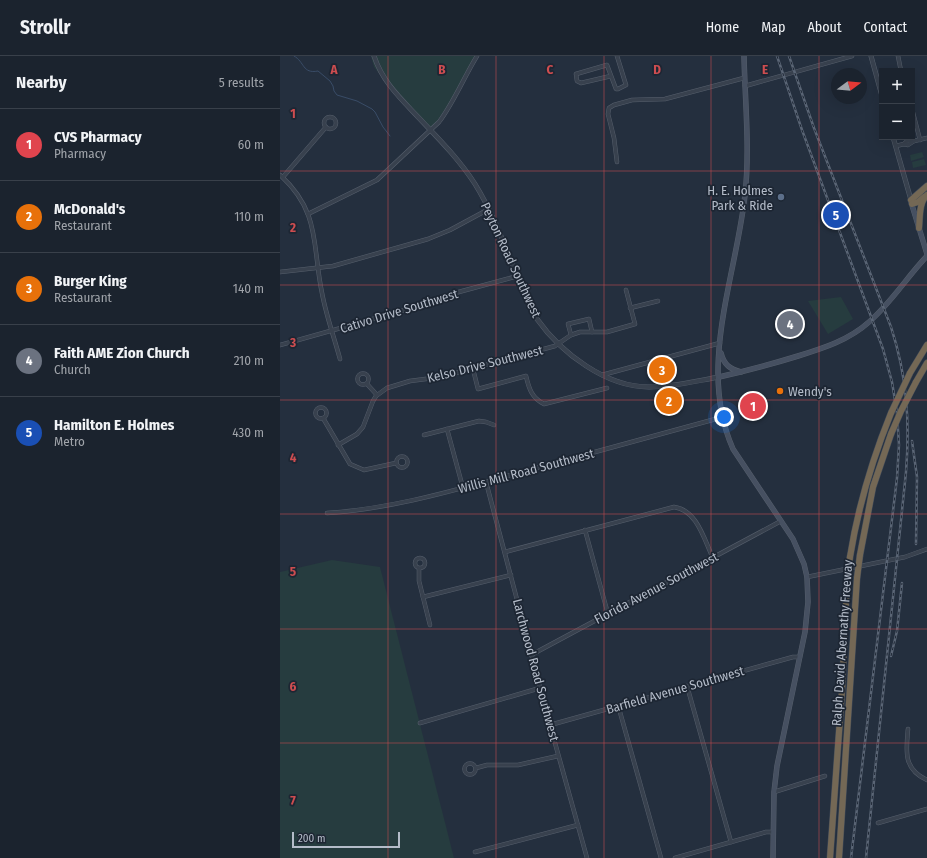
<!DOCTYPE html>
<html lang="en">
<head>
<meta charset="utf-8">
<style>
	:root { --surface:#1b232e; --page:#242b36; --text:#f1f3f6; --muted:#a0a4aa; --line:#39404a; --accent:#8ab4f8 }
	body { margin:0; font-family:"Fira Sans Condensed",sans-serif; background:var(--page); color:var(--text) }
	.controls { position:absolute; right:12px; top:12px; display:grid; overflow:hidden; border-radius:0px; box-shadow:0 4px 16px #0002 }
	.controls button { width:36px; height:36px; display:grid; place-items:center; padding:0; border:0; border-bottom:1px solid var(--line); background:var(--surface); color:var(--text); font:20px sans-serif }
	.compass { position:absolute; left:551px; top:12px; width:36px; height:36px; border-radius:50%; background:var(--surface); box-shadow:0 4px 16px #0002; rotate:74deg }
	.scale { position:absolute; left:12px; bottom:10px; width:108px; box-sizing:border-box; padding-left:4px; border:2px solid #b4bcc9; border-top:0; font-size:11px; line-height:14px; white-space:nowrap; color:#b4bcc9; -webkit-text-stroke:3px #1d2633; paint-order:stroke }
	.you { position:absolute; left:444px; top:361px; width:14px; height:14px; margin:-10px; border:3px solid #fff; border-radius:50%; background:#1a73e8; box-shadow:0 0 0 6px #1a73e833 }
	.badge { display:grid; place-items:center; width:26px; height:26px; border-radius:50%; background:var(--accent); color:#fff; font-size:13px; font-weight:700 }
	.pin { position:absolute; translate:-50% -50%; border:2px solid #fff; box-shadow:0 1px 4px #0006 }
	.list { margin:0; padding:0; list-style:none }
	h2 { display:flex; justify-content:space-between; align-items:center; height:52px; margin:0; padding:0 16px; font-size:17px }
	h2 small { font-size:13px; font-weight:400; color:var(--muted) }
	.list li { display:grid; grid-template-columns:26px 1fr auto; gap:12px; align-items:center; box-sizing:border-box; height:72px; padding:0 16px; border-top:1px solid var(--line) }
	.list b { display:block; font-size:15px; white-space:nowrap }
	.list p { margin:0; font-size:13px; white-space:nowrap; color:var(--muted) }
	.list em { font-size:13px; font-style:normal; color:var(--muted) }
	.map { position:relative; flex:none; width:647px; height:802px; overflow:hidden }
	header { display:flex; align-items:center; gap:24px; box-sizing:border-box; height:56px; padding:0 20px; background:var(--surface); border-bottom:1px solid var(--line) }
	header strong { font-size:19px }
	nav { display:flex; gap:22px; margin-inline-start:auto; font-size:14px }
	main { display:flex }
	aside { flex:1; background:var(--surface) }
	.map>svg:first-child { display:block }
</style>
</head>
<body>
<header>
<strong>Strollr</strong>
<nav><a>Home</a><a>Map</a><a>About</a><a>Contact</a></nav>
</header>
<main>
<aside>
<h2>Nearby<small>5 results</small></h2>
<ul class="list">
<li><span class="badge" style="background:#e0444e">1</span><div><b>CVS Pharmacy</b><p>Pharmacy</p></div><em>60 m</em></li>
<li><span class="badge" style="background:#e8710a">2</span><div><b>McDonald's</b><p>Restaurant</p></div><em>110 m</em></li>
<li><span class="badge" style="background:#e8710a">3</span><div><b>Burger King</b><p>Restaurant</p></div><em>140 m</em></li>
<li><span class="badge" style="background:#6b7280">4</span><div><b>Faith AME Zion Church</b><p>Church</p></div><em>210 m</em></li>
<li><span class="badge" style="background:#1a4fb4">5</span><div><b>Hamilton E. Holmes</b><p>Metro</p></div><em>430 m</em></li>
</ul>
</aside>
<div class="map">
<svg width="647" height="802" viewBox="0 0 647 802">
	<rect width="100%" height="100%" fill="#242f3e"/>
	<g fill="#263c3f">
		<polygon points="91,0 196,0 168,50 150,74 110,31 94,11"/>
		<polygon points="642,96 644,101 631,105 630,99"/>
		<polygon points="644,103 646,109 633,112 632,106"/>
		<polygon points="561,241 573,263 548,278 528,245"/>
		<polygon points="52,504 100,511 174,802 0,802 0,516"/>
	</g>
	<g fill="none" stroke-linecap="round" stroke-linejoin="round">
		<path stroke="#394c67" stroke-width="1" d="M 14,0 C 25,6 22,18 38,15 L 50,25 L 53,30 L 54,35 L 57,39 L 77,45 L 92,53 L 95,56 L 103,71 L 110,80"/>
		<g stroke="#565f6c" stroke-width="4.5">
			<g id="minor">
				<polyline points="618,0 621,15"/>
				<polyline points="331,20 301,27 297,25 296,18 327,9 336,33 338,33 346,29 337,0"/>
				<polyline points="465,30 572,0"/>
				<polyline points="632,53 640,84"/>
				<circle cx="50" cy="67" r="6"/>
				<polyline points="624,88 627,85 634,85"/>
				<polyline points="616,90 624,88 628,89 634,85 647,82"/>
				<polyline points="337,106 334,82 328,58 329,52 334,49 352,44 385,43 464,22"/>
				<path d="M 0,119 C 41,156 32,190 42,237 C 46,259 54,281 60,303"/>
				<polyline points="3,121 46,71"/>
				<path d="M 28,158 L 97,124 L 159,66 C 174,46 184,21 197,0"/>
				<polyline points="0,216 53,210 148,183 170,174 209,153"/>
				<polyline points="350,252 378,245"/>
				<polyline points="291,279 288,268 309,263 312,276"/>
				<polyline points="0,289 139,250 175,237 238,220"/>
				<path d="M 193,313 L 198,333 L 246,320 C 249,333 252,342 264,348 L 327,332"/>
				<circle cx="83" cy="323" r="5.5"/>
				<polyline points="322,319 440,287"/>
				<polyline points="87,328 97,339"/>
				<circle cx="41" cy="357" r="5.5"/>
				<polyline points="43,362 70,408 84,414 116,407"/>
				<polyline points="167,373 183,432"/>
				<polyline points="144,379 199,365 206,366 214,369"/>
				<polyline points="58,389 77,378 83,371 93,345 96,340 107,332 130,325 161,321 275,290 291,279 300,276 327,276 355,268 346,234"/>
				<circle cx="122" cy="406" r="5.5"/>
				<polyline points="206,426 270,669 307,802"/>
				<path d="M 47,457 C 112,453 175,434 238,417 C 306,399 374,380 443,361"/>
				<polyline points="305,474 328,558"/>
				<path d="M 225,496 L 394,451 C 417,454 424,483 433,502"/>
				<circle cx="140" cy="507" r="5"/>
				<polyline points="139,513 139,525 150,569"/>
				<polyline points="527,521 625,501 647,493"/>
				<polyline points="143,541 231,519"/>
				<polyline points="251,599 501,465"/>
				<polyline points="407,630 451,786"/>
				<polyline points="338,649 381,802"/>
				<polyline points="140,667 260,632"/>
				<polyline points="270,669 513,601 520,601"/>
				<path d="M 628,673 C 626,695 623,713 647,724"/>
				<circle cx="190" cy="713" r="5.5"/>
				<polyline points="196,712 207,709 238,709 278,700"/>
				<polyline points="494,736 545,720"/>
				<polyline points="598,767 647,753"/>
				<polyline points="195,796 298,769"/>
				<polyline points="395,802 486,776 492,776"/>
			</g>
		</g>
		<g stroke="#565f6c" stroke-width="5">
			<g id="tertiary">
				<path d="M 94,0 C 102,25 120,42 138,61 C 158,82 179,103 195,128 C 221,170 234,219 257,263 C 281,297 326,331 369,331 C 393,331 416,325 439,321"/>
				<polyline points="591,0 602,40"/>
				<polyline points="613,81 631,144"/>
			</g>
		</g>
		<g stroke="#565f6c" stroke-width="5.5">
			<g id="secondary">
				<path d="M 464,0 C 465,46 470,93 465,139 C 456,221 417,312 453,393 L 513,483 L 524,508 L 527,521 L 528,546 L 525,576 L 497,710 L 494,736 L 493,802"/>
				<polyline points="631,146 647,198"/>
				<path d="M 441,297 C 444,309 450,313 461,316"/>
				<path d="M 439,321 C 466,315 492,308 518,300 C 544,292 569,284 589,266 C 611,247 627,221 647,200"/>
			</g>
		</g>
		<g stroke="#434c59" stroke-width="7">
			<g id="motorway">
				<polyline points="631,144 647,130"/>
				<polyline points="632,148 638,146 644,141"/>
				<path d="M 639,172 C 640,161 639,146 647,139"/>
				<polyline points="630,317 647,289"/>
				<polyline points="636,326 647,307"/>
				<polyline points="580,499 593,431 611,378"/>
				<path d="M 570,501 C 578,451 592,404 611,357"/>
				<polyline points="550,802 562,634 567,524"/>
				<polyline points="559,802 577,522"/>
			</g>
		</g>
		<use href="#minor" stroke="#38414e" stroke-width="3.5"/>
		<use href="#tertiary" stroke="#38414e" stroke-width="4"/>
		<use href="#secondary" stroke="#465061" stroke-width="4.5"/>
		<use href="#motorway" stroke="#746855" stroke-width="6"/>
		<g stroke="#5a6575" stroke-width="2.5">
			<g id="rail">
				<polyline points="497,0 522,74 603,293 612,326 617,357 619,389 617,422 571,802"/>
				<path d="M 509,0 L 534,72 L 611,271 C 627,320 630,365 626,416 L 586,802"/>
				<polyline points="632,385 637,421 636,488"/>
				<polyline points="611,600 617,575 622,527"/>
			</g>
		</g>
		<use href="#rail" stroke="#1d2633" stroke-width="1" stroke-dasharray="3" stroke-linecap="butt"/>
		<g stroke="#434c59" stroke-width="7" stroke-linecap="butt">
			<g id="motorway-bridge">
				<polyline points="611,357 630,317"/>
				<polyline points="611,378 621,355 636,326"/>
				<polyline points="577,522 580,499"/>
				<polyline points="567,524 570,501"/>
			</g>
		</g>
		<use href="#motorway-bridge" stroke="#746855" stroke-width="6"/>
	</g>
	<path fill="none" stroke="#ce4d50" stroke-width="1" stroke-opacity="0.55" d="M 108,0 L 108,802M 216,0 L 216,802M 324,0 L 324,802M 431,0 L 431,802M 539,0 L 539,802M 0,115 L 647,115M 0,229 L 647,229M 0,344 L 647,344M 0,458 L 647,458M 0,573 L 647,573M 0,687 L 647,687"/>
	<circle fill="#5c6f8a" stroke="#1d2633" stroke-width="1.5" cx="501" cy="141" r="4"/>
	<circle fill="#e8710a" stroke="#1d2633" stroke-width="1.5" cx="500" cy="335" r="4"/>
	<g text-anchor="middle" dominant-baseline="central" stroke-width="3.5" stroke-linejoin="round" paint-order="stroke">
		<g font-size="13" fill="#b4bcc9" stroke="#1d2633" text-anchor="end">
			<text x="493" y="134">H. E. Holmes<tspan x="493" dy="15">Park &amp; Ride</tspan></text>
			<text x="508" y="335" text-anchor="start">Wendy's</text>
		</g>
		<g font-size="13" fill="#b4bcc9" stroke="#1d2633">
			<text transform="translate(231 204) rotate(65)">Peyton Road Southwest</text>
			<text transform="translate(119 255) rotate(-17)">Cativo Drive Southwest</text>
			<text transform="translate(205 308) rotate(-14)">Kelso Drive Southwest</text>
			<text transform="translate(246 415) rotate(-15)">Willis Mill Road Southwest</text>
			<text transform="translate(376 532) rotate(-28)">Florida Avenue Southwest</text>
			<text transform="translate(562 587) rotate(-86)">Ralph David Abernathy Freeway</text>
			<text transform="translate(256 614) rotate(75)">Larchwood Road Southwest</text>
			<text transform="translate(395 634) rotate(-16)">Barfield Avenue Southwest</text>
		</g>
	</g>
	<g font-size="13" text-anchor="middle" font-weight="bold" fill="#ce4d50" stroke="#1d2633" stroke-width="3.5" stroke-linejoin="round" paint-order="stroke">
		<text x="54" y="18">A</text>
		<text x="162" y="18">B</text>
		<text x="270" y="18">C</text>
		<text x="377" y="18">D</text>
		<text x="485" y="18">E</text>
		<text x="13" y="62">1</text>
		<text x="13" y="176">2</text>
		<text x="13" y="291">3</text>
		<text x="13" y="406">4</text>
		<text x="13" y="520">5</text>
		<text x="13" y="635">6</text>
		<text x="13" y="749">7</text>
	</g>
</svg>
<div class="controls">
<button>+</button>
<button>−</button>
</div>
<svg class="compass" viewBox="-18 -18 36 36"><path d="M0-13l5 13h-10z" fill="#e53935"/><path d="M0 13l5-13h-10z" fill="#a0a4aa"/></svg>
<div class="scale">200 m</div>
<div class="you"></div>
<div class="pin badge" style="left:473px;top:350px;background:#e0444e">1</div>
<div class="pin badge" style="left:389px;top:345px;background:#e8710a">2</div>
<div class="pin badge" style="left:382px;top:314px;background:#e8710a">3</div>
<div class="pin badge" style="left:510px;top:268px;background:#6b7280">4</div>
<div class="pin badge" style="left:556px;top:159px;background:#1a4fb4">5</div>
</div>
</main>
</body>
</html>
